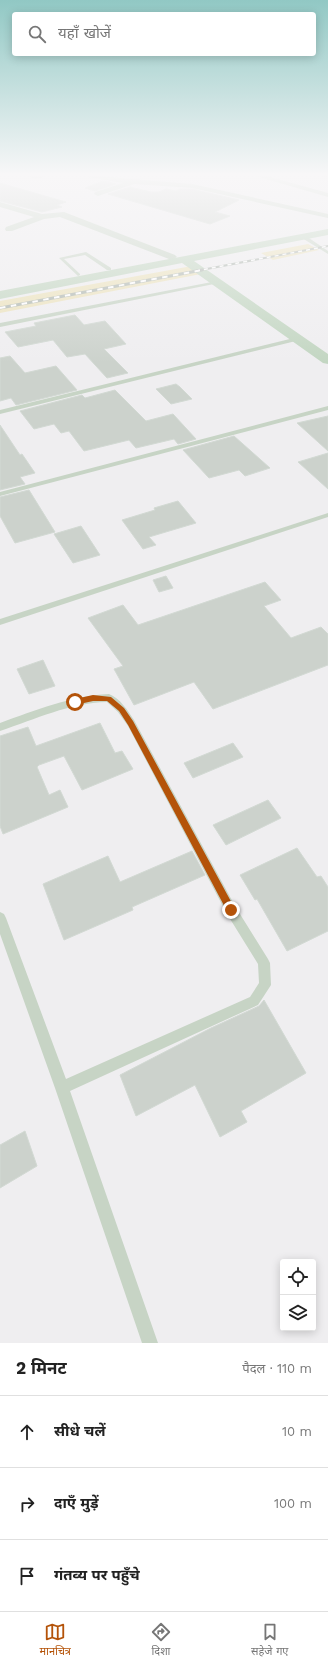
<!DOCTYPE html>
<html lang="hi">
<head>
<meta charset="utf-8">
<style>
	:root { --surface:#fff; --page:#f6f6f6; --text:#222; --muted:#767676; --line:#e0e0e0; --accent:#b45309 }
	body { margin:0; font-family:"Work Sans","Noto Sans Devanagari",sans-serif; background:var(--page); color:var(--text) }
	.controls { position:absolute; right:12px; bottom:12px; display:grid; overflow:hidden; border-radius:4px; box-shadow:0 2px 10px #0003 }
	.controls button { width:36px; height:36px; display:grid; place-items:center; padding:0; border:0; border-bottom:1px solid var(--line); background:var(--surface); color:var(--text); font:20px sans-serif }
	.stop { position:absolute; width:12px; height:12px; margin:-9px; border:3px solid #b45309; border-radius:50%; background:#fff }
	.stop.end { background:#b45309; border-color:#fff; box-shadow:0 1px 4px #0008 }
	.list { margin:0; padding:0; list-style:none }
	h2 { display:flex; justify-content:space-between; align-items:center; height:52px; margin:0; padding:0 16px; font-size:17px }
	h2 small { font-size:13px; font-weight:400; color:var(--muted) }
	.list li { display:grid; grid-template-columns:26px 1fr auto; gap:12px; align-items:center; box-sizing:border-box; height:72px; padding:0 16px; border-top:1px solid var(--line) }
	.list b { display:block; font-size:15px; white-space:nowrap }
	.list em { font-size:13px; font-style:normal; color:var(--muted) }
	.icon { flex:none; width:22px; height:22px; fill:none; stroke:currentColor; stroke-width:2; stroke-linecap:round; stroke-linejoin:round }
	.map { position:relative; flex:none; width:328px; height:1343px; overflow:hidden }
	.search { position:absolute; background:var(--surface); box-shadow:0 2px 10px #0003; left:12px; right:12px; top:12px; height:44px; display:flex; align-items:center; gap:10px; box-sizing:border-box; padding:0 14px; border-radius:4px; color:var(--muted); font-size:15px }
	.sheet { height:268px; background:var(--surface) }
	nav { display:flex; justify-content:space-around; align-items:center; box-sizing:border-box; height:56px; border-top:1px solid var(--line); background:var(--surface); font-size:11px; color:var(--muted) }
	nav a { display:grid; justify-items:center; gap:2px }
	nav .on { color:var(--accent) }
	.map>svg:first-child { display:block }
</style>
</head>
<body>
<div class="map">
<svg width="328" height="1343" viewBox="0 0 328 1343">
	<rect width="100%" height="100%" fill="#efeef0"/>
	<g fill="#ece3be">
		<polygon points="308,244 319,250 273,260 261,253"/>
		<polygon points="192,266 201,274 0,313 0,301"/>
	</g>
	<g fill="#ccd2cc" stroke="#d2d9d3">
		<polygon points="103,181 116,184 95,191 85,188"/>
		<polygon points="0,183 66,202 57,205 62,207 42,212 0,201"/>
		<polygon points="130,187 151,192 159,192 166,189 176,191 180,189 192,189 239,200 215,212 230,216 210,224 108,194"/>
		<polygon points="75,315 84,325 105,321 126,344 104,349 128,373 107,378 85,354 67,357 53,340 18,347 5,332 36,326 34,323"/>
		<polygon points="10,356 25,373 56,366 77,390 16,405 11,398 0,401 0,358"/>
		<polygon points="176,384 180,387 192,399 171,404 156,389"/>
		<polygon points="115,390 146,421 173,414 196,439 178,444 174,439 136,448 129,440 84,451 69,431 61,433 54,424 34,429 20,411 82,395 85,398"/>
		<polygon points="328,416 328,451 297,423"/>
		<polygon points="0,425 20,455 22,454 35,473 20,477 25,484 0,490"/>
		<polygon points="234,436 270,468 245,476 239,470 209,478 183,450"/>
		<polygon points="328,453 328,489 298,462"/>
		<polygon points="29,490 55,532 15,543 0,516 0,497"/>
		<polygon points="178,501 196,523 149,537 156,545 143,549 122,520 155,510 154,508"/>
		<polygon points="81,526 100,555 73,563 54,534"/>
		<polygon points="166,576 173,588 159,592 153,580"/>
		<polygon points="265,582 281,600 264,606 291,638 321,627 328,634 328,665 213,709 194,682 134,705 114,669 123,666 88,618 123,605 138,625"/>
		<polygon points="43,660 55,686 29,694 17,669"/>
		<polygon points="100,723 115,753 122,751 133,769 82,790 64,756 39,765 37,767 49,795 60,790 68,807 3,834 0,826 0,736 28,727 36,746"/>
		<polygon points="233,743 243,757 193,778 184,763"/>
		<polygon points="268,800 281,818 226,845 213,825"/>
		<polygon points="297,848 317,877 321,876 328,887 328,931 287,951 257,899 255,900 240,875"/>
		<polygon points="192,851 205,875 132,907 133,910 64,940 43,884 108,856 120,882"/>
		<polygon points="264,1000 306,1073 241,1111 247,1122 220,1137 195,1085 136,1116 120,1075 211,1028 259,1006"/>
		<polygon points="25,1131 37,1166 0,1188 0,1145"/>
	</g>
	<g fill="none" stroke-linecap="round" stroke-linejoin="round">
		<g fill="#c7d4c5" fill-rule="evenodd">
			<polygon points="302,236 306,236 328,251 328,254 302,238"/>
			<polygon points="86,252 111,268 111,270 107,270 85,255 64,259 80,274 80,275 78,276 59,258"/>
			<polygon points="217,281 219,282 219,283 0,327 0,323"/>
			<polygon points="298,337 301,339 300,340 0,414 0,410"/>
			<polygon points="328,406 328,410 0,496 0,492"/>
			<polygon points="328,513 328,517 0,625 0,619"/>
			<path d="M 109,694 C 120,698 128,711 134,720 L 235,906 L 268,959 L 270,963 L 271,985 L 258,1005 L 70,1091 L 158,1343 L 142,1343 L 55,1088 L 0,934 L 0,912 L 4,914 L 6,918 L 66,1079 L 250,997 L 259,983 L 258,964 L 227,914 L 128,726 L 118,712 L 107,702 C 69,703 36,719 0,731 L 0,723 C 36,710 70,696 109,694 Z"/>
		</g>
		<g fill="#c7d4c5" fill-rule="evenodd">
			<polygon points="24,175 51,175 36,179"/>
			<polygon points="85,175 192,184 328,214 328,218 192,188 134,184 98,196 94,194 95,192 123,183 88,177"/>
			<polygon points="252,175 263,175 328,193 328,197"/>
			<rect x="322" y="175" width="6" height="2"/>
			<polygon points="0,202 42,214 64,212 175,255 177,257 172,260 169,259 60,217 44,219 12,231 6,231 5,229 6,227 34,217 0,207"/>
		</g>
		<polygon fill="#c3d6c2" fill-rule="evenodd" points="328,229 328,235 194,261 328,354 328,364 323,363 182,263 0,299 0,291"/>
		<g stroke="#b0b8b1" stroke-width="2">
			<polyline id="rail-far1" points="196,271 328,246"/>
		</g>
		<g stroke="#b0b8b1" stroke-width="3">
			<polyline id="rail" points="0,308 202,270"/>
		</g>
		<use href="#rail-far1" stroke="#fff" stroke-width="1.5" stroke-dasharray="4" stroke-linecap="butt"/>
		<use href="#rail" stroke="#fff" stroke-width="2" stroke-dasharray="5.5" stroke-linecap="butt"/>
	</g>
	<linearGradient id="sky" x2="0" y2="1"><stop stop-color="#91c8c4"/><stop offset="0.48" stop-color="#f8f7f8"/><stop offset="1" stop-color="#f8f7f8" stop-opacity="0"/></linearGradient>
	<rect width="328" height="363" fill="url(#sky)"/>
	<polygon fill="#b45309" points="93,695 111,697 124,708 133,721 234,907 235,910 234,913 228,913 128,725 119,711 107,701 93,701 75,705 72,702 75,699"/>
</svg>
<div class="controls">
<button><svg class="icon" aria-label="locate" viewBox="0 0 24 24"><circle cx="12" cy="12" r="6"/><path d="M12 2v4M12 18v4M2 12h4M18 12h4"/></svg></button>
<button><svg class="icon" aria-label="layers" viewBox="0 0 24 24"><path d="M12 4l9 5-9 5-9-5zM3 14l9 5 9-5"/></svg></button>
</div>
<div class="stop" style="left:75px;top:702px"></div>
<div class="stop end" style="left:231px;top:910px"></div>
<div class="search"><svg class="icon" aria-label="search" viewBox="0 0 24 24"><circle cx="10" cy="10" r="6"/><path d="M15 15l6 6"/></svg>यहाँ खोजें</div>
</div>
<section class="sheet">
<h2>2 मिनट<small>पैदल · 110 m</small></h2>
<ul class="list">
<li><svg class="icon" aria-label="ahead" viewBox="0 0 24 24"><path d="M12 20V5M6 11l6-6 6 6"/></svg><div><b>सीधे चलें</b></div><em>10 m</em></li>
<li><svg class="icon" aria-label="right" viewBox="0 0 24 24"><path d="M7 20v-9h11M14 6l5 5-5 5"/></svg><div><b>दाएँ मुड़ें</b></div><em>100 m</em></li>
<li><svg class="icon" aria-label="arrive" viewBox="0 0 24 24"><path d="M6 21V4h12l-3 4 3 4H6"/></svg><div><b>गंतव्य पर पहुँचे</b></div></li>
</ul>
</section>
<nav>
<a class="on"><svg class="icon" aria-label="map" viewBox="0 0 24 24"><path d="M3 6l6-2 6 2 6-2v14l-6 2-6-2-6 2zM9 4v14M15 6v14"/></svg>मानचित्र</a>
<a><svg class="icon" aria-label="directions" viewBox="0 0 24 24"><path d="M12 3l9 9-9 9-9-9zM9 14v-3h6M13 9l2 2-2 2"/></svg>दिशा</a>
<a><svg class="icon" aria-label="saved" viewBox="0 0 24 24"><path d="M7 4h10v16l-5-4-5 4z"/></svg>सहेजे गए</a>
</nav>
</body>
</html>
